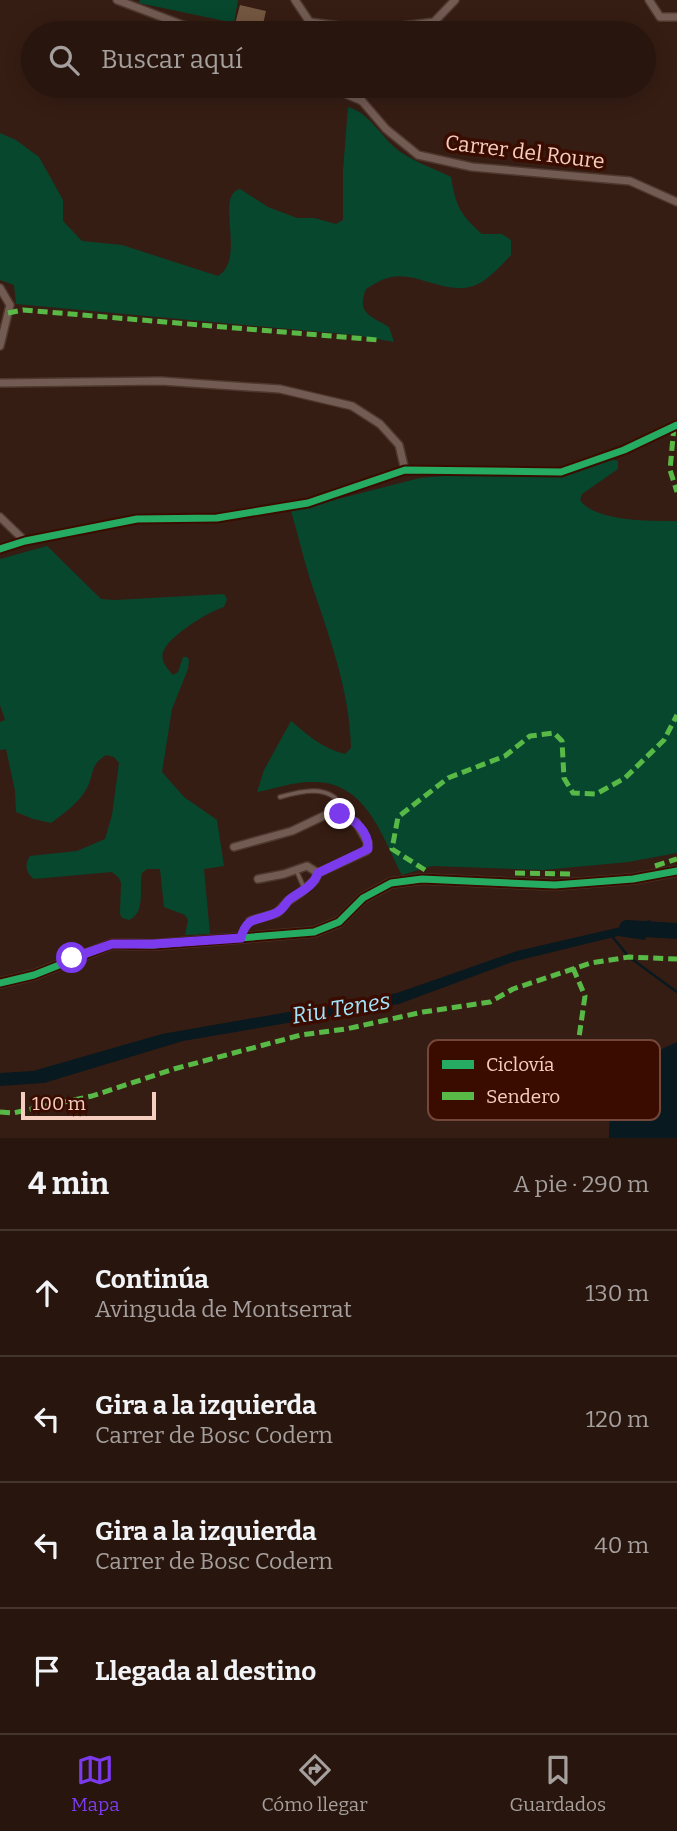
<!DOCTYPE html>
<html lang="es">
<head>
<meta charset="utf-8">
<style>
	:root { --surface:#28160e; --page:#34231c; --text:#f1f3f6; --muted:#a59f9e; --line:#44352e; --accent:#7c3aed }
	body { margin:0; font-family:Bitter,serif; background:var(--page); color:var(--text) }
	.scale { position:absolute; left:21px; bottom:18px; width:135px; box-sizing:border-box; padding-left:7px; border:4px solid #f6cec0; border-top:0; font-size:19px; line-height:24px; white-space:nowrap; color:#f6cec0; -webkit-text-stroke:5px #3a0c00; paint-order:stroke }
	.stop { position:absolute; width:21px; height:21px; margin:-16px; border:5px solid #7c3aed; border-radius:50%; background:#fff }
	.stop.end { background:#7c3aed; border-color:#fff; box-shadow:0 2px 7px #0008 }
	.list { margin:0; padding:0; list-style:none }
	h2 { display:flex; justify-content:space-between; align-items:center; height:91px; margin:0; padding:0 28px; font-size:30px }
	h2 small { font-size:23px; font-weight:400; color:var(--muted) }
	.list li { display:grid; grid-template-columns:46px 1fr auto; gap:21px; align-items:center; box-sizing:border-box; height:126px; padding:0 28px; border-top:2px solid var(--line) }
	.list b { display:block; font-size:26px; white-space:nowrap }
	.list p { margin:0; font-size:23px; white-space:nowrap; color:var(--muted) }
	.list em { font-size:23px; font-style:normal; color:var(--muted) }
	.icon { flex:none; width:38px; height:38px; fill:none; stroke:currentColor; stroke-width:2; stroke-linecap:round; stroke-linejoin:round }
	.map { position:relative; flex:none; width:677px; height:1138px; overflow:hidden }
	.search { position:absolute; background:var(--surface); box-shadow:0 4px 18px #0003; left:21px; right:21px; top:21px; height:77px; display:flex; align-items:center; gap:18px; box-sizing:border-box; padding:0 24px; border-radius:38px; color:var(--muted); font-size:26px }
	.sheet { height:595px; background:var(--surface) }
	nav { display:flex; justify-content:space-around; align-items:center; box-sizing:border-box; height:98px; border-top:2px solid var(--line); background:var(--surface); font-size:19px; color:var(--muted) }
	nav a { display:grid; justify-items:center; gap:4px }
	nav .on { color:var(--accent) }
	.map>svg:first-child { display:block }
</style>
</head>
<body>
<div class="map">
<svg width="677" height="1138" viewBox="0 0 677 1138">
	<rect width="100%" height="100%" fill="#361d13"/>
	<g fill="#07472e">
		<polygon points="140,0 238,0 234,23 139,3"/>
		<path d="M 348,107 C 371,113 382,140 402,153 C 417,163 435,169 451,177 C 456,207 460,214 482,234 L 502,234 L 511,240 L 511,255 C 503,264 489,279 478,284 C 449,298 420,272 391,277 C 382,279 374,284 366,289 C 356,314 371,316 389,327 L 394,342 L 355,335 L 16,304 L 14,285 L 0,280 L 0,133 L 16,140 L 39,157 L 63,200 L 63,221 L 82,241 L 122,245 L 218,276 C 247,259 214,195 240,189 L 268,207 L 297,218 L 314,218 L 336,224 L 343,220 L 343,171 Z"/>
		<path d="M 611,459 L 618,461 L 618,469 L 582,494 L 580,500 C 595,522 652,521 677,521 L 677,853 L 628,862 L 543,870 L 432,866 L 402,875 C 381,834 365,779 310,782 C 293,782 274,789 257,792 L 264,770 L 291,721 C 309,736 322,748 345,754 L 351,748 C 350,690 328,633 310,579 C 303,557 298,534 291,511 L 420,478 L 454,475 L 563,477 Z"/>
		<path d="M 47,546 L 101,599 L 115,600 L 224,594 L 227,599 L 224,607 C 209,611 171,635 164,650 C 159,659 167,669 173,675 L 178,672 L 183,657 L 187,657 L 189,660 L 188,669 L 172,709 L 162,772 L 184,797 L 217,820 L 224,866 L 204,869 L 210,934 L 185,935 L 188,920 L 185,915 L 164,907 L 160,869 L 147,869 L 142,873 C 139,888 146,913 129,920 L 122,918 L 120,914 L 121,883 L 119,878 L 112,872 L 34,879 C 26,873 24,865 30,856 L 77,851 L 105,839 L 112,815 L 119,763 L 114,757 L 106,755 C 89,766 95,772 87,788 C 79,803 64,813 51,823 L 33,819 L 16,812 L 15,791 L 6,749 L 0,750 L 0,722 L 5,720 L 0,705 L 0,559 Z"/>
	</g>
	<g fill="#08191f">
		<polygon points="651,920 645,940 618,936 512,962 399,1004 183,1041 44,1083 0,1086 0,1073 33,1071 162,1034 397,993 517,951"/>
		<path d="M 677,1042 L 677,1138 L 609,1138 C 609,1123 612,1091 621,1078 C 634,1060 658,1051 677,1042 Z"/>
	</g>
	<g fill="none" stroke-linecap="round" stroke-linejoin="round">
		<polyline stroke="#08191f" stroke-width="2.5" points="611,935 629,957 677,992"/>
		<polyline stroke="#08191f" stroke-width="16" points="627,928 677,931"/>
	</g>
	<polygon fill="#745740" points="240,5 266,11 261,33 234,28"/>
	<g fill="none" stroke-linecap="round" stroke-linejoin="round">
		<g stroke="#4e382e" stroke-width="6">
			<g id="lane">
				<path d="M 280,797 C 301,791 329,784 342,806 L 340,814"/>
				<polyline points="297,872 305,890"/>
				<polyline points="242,936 244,928 249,922"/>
			</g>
		</g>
		<g stroke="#4e382e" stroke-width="10">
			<g id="street">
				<polyline points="117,0 204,33"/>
				<polyline points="295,0 317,33"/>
				<polyline points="649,0 660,17 677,17"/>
				<polyline points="310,22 370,30 434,22 455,0"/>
				<polyline points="327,86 362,101"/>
				<polyline points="352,86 362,101 386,129 418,155 472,167 630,181 677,202"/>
				<polyline points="0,288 10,305 0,346"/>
				<polyline points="0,383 161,381 280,389 352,406 380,424 399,445 405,470"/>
				<polyline points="0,517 25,541"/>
				<polyline points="0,549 25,541 137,519 217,518 308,503 405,470 561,472 624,450 677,425"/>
				<polyline points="234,847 292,831 332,812 356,822 368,843 366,851 318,873 315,880 300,893 288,901 277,913 250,921"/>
				<polyline points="258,879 284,874 307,866 318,873"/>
			</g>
		</g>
		<g stroke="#4e382e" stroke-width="12">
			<polyline id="secondary" points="0,983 34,975 112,944 153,945 314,932 339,922 363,898 391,883 422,879 555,885 633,879 677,871"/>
		</g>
		<use href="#lane" stroke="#725b53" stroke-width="3.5"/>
		<use href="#street" stroke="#725b53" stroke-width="7"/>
		<use href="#secondary" stroke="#775c51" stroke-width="10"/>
		<g stroke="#58b947" stroke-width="5" stroke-dasharray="10 5" stroke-linecap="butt">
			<polyline points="8,313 23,310 378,340"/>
			<polyline points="674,426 670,470 677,492"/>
			<polyline points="655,866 677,859"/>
			<polyline points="425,870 392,849 398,817 448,778 505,756 530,736 554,733 562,741 564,778 573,793 596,794 625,778 664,740 677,715"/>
			<polyline points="515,873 575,874"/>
			<polyline points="573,968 585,996 575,1065 578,1073 596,1087"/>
			<polyline points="0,1112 13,1113 92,1096 174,1069 301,1035 346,1029 423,1012 490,1002 513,989 591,963 629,957 677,959"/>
		</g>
		<g stroke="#3a0c00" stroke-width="11">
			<g id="cycleway">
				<polyline points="0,549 25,541 137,519 217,518 308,503 405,470 561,472 624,450 677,425"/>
				<polyline points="0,983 34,975 112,944 153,945 314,932 339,922 363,898 391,883 422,879 555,885 633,879 677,871"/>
			</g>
		</g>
		<use href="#cycleway" stroke="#26ab63" stroke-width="7"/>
	</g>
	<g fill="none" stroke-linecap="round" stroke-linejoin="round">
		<path stroke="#7c3aed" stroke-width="9" d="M 72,958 L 112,944 L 153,944 L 241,938 C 247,913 262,922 279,911 C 284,908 286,902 290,899 C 301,891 313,887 318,873 L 368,849 C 369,831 355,820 340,814"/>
	</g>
	<g text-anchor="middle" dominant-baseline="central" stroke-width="7" stroke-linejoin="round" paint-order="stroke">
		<g font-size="21" fill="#f6cec0" stroke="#3a0c00">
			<text transform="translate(525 152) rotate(7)">Carrer del Roure</text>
		</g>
		<g font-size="23" font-style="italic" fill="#a2e4fa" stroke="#3a0c00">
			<text transform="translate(341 1008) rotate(-9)">Riu Tenes</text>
		</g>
	</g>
	<rect x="428" y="1040" width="232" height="80" rx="10" fill="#3a0c00" stroke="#72463a" stroke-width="2"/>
	<rect x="442" y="1060" width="32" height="9" fill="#26ab63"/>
	<rect x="442" y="1092" width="32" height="8" fill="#58b947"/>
	<g font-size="19" fill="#f6cec0">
		<text x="486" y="1071">Ciclovía</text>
		<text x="486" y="1103">Sendero</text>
	</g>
</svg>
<div class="scale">100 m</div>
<div class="stop" style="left:72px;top:958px"></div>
<div class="stop end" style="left:340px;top:814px"></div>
<div class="search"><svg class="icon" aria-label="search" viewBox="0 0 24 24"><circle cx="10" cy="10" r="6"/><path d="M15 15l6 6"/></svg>Buscar aquí</div>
</div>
<section class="sheet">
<h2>4 min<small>A pie · 290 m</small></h2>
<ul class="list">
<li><svg class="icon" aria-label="ahead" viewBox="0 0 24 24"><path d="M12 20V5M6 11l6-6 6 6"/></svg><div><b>Continúa</b><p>Avinguda de Montserrat</p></div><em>130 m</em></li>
<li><svg class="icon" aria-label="left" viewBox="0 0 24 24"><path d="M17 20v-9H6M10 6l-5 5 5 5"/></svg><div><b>Gira a la izquierda</b><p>Carrer de Bosc Codern</p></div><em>120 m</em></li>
<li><svg class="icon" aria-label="left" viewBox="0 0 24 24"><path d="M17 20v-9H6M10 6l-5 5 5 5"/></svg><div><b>Gira a la izquierda</b><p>Carrer de Bosc Codern</p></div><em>40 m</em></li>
<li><svg class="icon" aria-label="arrive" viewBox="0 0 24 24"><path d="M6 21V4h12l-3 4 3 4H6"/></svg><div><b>Llegada al destino</b></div></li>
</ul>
</section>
<nav>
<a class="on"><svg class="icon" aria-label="map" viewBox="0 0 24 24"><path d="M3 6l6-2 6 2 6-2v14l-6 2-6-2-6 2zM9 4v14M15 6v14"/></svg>Mapa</a>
<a><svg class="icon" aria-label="directions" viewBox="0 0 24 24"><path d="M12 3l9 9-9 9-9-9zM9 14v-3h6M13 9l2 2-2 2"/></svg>Cómo llegar</a>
<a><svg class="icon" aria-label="saved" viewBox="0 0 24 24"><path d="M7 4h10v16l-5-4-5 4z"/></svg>Guardados</a>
</nav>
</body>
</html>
